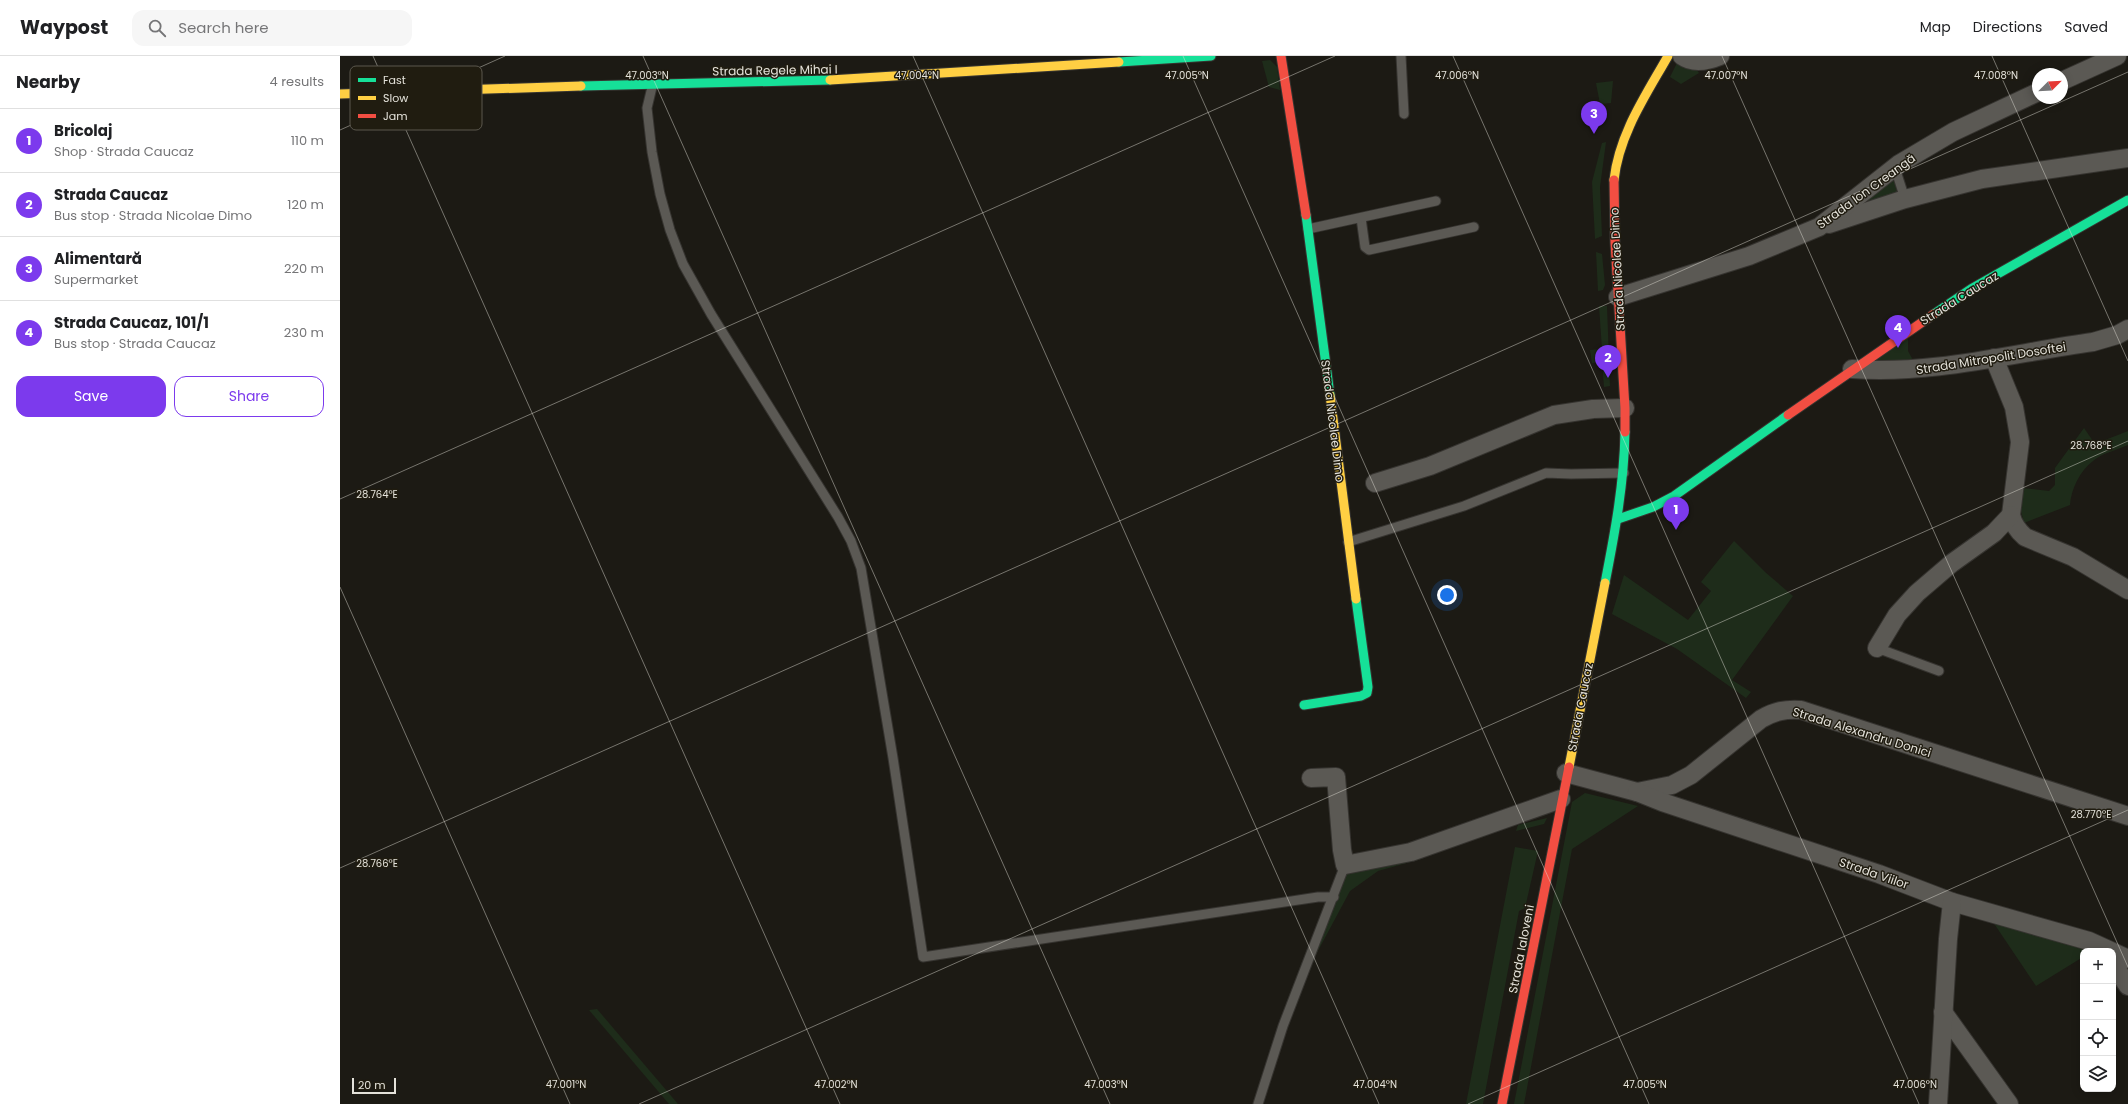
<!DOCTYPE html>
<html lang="en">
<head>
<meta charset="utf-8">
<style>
	:root { --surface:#fff; --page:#f6f6f6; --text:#202124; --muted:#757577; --line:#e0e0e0; --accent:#7c3aed }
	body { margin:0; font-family:Poppins,sans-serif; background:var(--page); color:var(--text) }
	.controls { position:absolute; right:12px; bottom:12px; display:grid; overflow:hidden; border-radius:8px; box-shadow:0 2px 10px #0003 }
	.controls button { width:36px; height:36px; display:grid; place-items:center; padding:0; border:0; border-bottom:1px solid var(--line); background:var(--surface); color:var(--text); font:20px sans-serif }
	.compass { position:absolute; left:1692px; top:12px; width:36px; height:36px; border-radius:50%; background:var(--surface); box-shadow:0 2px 10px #0003; rotate:66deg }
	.scale { position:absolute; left:12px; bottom:10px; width:44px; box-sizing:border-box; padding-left:4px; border:2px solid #e4e2da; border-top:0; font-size:11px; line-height:14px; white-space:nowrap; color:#e4e2da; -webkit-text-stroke:3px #201c10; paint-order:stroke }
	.you { position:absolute; left:1107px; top:539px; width:14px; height:14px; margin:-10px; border:3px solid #fff; border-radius:50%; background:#1a73e8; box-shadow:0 0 0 6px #1a73e833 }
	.badge { display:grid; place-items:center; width:26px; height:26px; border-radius:50%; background:var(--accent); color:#fff; font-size:13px; font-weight:700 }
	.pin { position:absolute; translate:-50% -33px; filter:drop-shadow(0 1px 2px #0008) }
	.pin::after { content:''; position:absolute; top:21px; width:14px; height:12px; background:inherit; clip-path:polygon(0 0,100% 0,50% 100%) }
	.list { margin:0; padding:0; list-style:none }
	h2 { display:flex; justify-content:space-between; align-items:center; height:52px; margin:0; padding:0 16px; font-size:17px }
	h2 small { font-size:13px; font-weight:400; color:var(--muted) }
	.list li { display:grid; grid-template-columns:26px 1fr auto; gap:12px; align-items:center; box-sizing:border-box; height:64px; padding:0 16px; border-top:1px solid var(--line) }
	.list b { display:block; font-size:15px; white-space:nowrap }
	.list p { margin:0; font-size:13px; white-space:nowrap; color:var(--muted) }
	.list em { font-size:13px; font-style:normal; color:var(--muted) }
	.actions { display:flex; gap:8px; padding:12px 16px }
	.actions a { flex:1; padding:9px 0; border:1px solid var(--accent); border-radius:12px; text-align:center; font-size:14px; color:var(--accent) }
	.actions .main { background:var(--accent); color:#fff }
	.icon { flex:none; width:22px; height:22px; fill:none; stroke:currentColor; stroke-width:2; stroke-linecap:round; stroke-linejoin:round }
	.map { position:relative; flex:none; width:1788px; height:1048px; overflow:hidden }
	header { display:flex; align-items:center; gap:24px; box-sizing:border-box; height:56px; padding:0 20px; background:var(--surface); border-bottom:1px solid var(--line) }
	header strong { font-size:19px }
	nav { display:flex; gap:22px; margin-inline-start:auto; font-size:14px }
	.search { width:280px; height:36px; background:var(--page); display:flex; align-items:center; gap:10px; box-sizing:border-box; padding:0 14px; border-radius:12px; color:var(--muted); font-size:15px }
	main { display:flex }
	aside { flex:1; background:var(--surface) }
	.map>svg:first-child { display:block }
</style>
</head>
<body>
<header>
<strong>Waypost</strong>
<div class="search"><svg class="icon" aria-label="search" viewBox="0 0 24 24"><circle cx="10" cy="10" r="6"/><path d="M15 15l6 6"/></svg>Search here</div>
<nav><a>Map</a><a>Directions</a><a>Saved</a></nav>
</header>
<main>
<aside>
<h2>Nearby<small>4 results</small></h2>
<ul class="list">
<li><span class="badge">1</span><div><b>Bricolaj</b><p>Shop · Strada Caucaz</p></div><em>110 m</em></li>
<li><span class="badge">2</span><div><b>Strada Caucaz</b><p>Bus stop · Strada Nicolae Dimo</p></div><em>120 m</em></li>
<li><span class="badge">3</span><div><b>Alimentară</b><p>Supermarket</p></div><em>220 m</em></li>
<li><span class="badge">4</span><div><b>Strada Caucaz, 101/1</b><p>Bus stop · Strada Caucaz</p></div><em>230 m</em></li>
</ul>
<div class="actions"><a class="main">Save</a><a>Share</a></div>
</aside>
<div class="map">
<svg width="1788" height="1048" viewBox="0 0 1788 1048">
	<rect width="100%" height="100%" fill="#1c1a14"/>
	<g fill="#1e2c1a">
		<polygon points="930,4 937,11 940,34 929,31 922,5"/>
		<polygon points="1338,5 1352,7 1359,17 1341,28 1330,21"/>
		<polygon points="1273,25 1271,47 1260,48 1256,27"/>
		<polygon points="1266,86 1260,131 1262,180 1255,183 1252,126 1262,87"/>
		<polygon points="1552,118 1558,140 1497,161"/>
		<polygon points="1256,196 1262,198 1265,229 1263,234 1258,235"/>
		<polygon points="1259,250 1267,250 1270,330 1264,331 1262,306 1252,307 1250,294 1262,293"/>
		<polygon points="1568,282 1568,295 1575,308 1535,305"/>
		<path d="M 1744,372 L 1755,388 L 1788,375 L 1788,389 C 1777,394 1762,397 1753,405 C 1740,415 1731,433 1730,449 L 1684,467 L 1681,455 L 1682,432 L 1709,435 L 1715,429 L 1715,412 Z"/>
		<polygon points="1394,485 1425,516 1453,540 1392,624 1411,636 1406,642 1337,593 1272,558 1284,519 1348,564 1371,535 1361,526"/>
		<polygon points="1245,737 1298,750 1232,793 1184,1048 1174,1048 1232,746"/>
		<polygon points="1207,762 1204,768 1176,775 1178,769"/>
		<polygon points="1175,791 1198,795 1185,852 1179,855 1143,1048 1126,1048"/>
		<polygon points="1084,801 1084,802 1081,803 1038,815 1010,835 972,906 1007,816"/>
		<polygon points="1653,866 1752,895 1743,895 1743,901 1696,930"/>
		<polygon points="257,953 338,1048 329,1048 249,954"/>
	</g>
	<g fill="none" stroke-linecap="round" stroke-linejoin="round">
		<g stroke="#363430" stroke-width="11">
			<g id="lane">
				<polyline points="1061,0 1064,58"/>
				<polyline points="313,27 307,52 312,96 320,138 330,174 343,208 371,258 498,461 511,485 521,512 553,702 583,901 978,841 994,841"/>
				<polyline points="1559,110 1557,118 1565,143"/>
				<polyline points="1021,162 1025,191 1029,194 1134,171"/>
				<polyline points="968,173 1096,145"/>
				<polyline points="1008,486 1124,450 1206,417 1231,418 1284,417"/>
				<polyline points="1537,592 1599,615"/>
				<polyline points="918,1048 943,970 1005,809"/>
			</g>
		</g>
		<g stroke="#363430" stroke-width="20">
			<g id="street">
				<path d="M 1342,0 C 1353,8 1368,5 1380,0"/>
				<polyline points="1722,25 1777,0"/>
				<polyline points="1489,168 1565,143 1642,123 1788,102"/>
				<polyline points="1278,241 1409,200 1479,171 1559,108 1613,76 1698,36"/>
				<path d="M 1654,302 L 1674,351 L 1680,386 L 1671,459 C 1673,468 1677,474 1685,481 L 1733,501 L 1788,534"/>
				<path d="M 1512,313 C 1593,319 1673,297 1753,286 L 1777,279 L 1788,273"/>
				<polyline points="1035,427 1090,410 1214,359 1253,353 1285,352"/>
				<polyline points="1537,592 1557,559 1577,537 1612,507 1654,477 1671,459"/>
				<path d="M 1226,717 L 1297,736 L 1332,729 L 1351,719 L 1421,663 C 1435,655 1445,653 1461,654 L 1788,760"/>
				<polyline points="971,722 996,721 1002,794 1005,809 1071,796 1221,743"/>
				<polyline points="1297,736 1322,746 1539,818 1612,846 1749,885 1771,895"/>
				<polyline points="1773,896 1788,903"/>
				<polyline points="1773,908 1788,930"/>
				<polyline points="1603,956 1669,1048"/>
				<polyline points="1598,1048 1608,883 1612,846"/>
			</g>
		</g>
		<g stroke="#363430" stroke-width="11">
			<g id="fast">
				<polyline points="779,6 871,0"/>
				<polyline points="241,30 490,24"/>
				<polyline points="966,159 990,339"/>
				<polyline points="1594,258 1631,233 1788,144"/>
				<polyline points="1278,463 1313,451 1334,440 1448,359"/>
				<path d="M 1265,527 C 1275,476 1284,428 1285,376"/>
				<polyline points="964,649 1021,640 1027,637 1028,631 1016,543"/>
			</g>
		</g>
		<g stroke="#363430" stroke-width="11">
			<g id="slow">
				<polyline points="490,24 779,6"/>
				<polyline points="0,38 241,30"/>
				<path d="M 1274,124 C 1279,78 1306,39 1328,0"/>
				<polyline points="990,339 1016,543"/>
				<polyline points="1229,711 1265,527"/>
			</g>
		</g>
		<g stroke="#363430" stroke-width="11">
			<g id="jam">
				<polyline points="941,0 966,159"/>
				<polyline points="1274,124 1275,186 1285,352 1285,376"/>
				<polyline points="1448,359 1594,258"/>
				<polyline points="1162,1048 1229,711"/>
			</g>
		</g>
		<use href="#lane" stroke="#5b5954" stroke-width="9"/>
		<use href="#street" stroke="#5b5954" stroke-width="18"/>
		<use href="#fast" stroke="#16e098" stroke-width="9"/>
		<use href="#slow" stroke="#ffcf43" stroke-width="9"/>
		<use href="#jam" stroke="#f24e42" stroke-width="9"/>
	</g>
	<path fill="none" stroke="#e4e2da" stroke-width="1" stroke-opacity="0.45" d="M 33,0 L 500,1048M 303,0 L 770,1048M 573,0 L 1039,1048M 843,0 L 1309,1048M 1113,0 L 1579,1048M 1382,0 L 1788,911M 1652,0 L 1788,305M 0,74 L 165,0M 0,443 L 995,0M 0,531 L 230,1048M 0,812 L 1788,16M 299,1048 L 1788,385M 1128,1048 L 1788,754"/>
	<g text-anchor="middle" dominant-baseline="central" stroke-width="3" stroke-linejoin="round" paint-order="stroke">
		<g font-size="12" fill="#e4e2da" stroke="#201c10">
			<text transform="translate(435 14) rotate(-1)">Strada Regele Mihai I</text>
			<text transform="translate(1526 135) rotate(-36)">Strada Ion Creangă</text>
			<text transform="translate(1277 213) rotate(-93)">Strada Nicolae Dimo</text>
			<text transform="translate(1619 242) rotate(-32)">Strada Caucaz</text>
			<text transform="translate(1651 302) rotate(-9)">Strada Mitropolit Dosoftei</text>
			<text transform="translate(993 365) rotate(83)">Strada Nicolae Dimo</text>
			<text transform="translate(1240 651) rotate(-79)">Strada Caucaz</text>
			<text transform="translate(1522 676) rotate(17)">Strada Alexandru Donici</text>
			<text transform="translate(1534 817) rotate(19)">Strada Viilor</text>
			<text transform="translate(1181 893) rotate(-79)">Strada Ialoveni</text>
		</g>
	</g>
	<rect x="10" y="10" width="132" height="64" rx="6" fill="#201c10" stroke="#5b574d" stroke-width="1"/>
	<rect x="18" y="22" width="18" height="4" fill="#16e098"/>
	<rect x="18" y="40" width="18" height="4" fill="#ffcf43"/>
	<rect x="18" y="58" width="18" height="4" fill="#f24e42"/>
	<g font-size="11" fill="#e4e2da">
		<text x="43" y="28">Fast</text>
		<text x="43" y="46">Slow</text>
		<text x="43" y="64">Jam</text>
	</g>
	<g font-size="10" text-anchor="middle" fill="#e4e2da" stroke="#201c10" stroke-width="3" stroke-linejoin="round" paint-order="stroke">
		<text x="307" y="23">47.003°N</text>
		<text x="577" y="23">47.004°N</text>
		<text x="847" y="23">47.005°N</text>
		<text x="1117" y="23">47.006°N</text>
		<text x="1386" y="23">47.007°N</text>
		<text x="1656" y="23">47.008°N</text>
		<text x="1751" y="393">28.768°E</text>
		<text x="37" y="442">28.764°E</text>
		<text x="1751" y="762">28.770°E</text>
		<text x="37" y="811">28.766°E</text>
		<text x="226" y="1032">47.001°N</text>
		<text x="496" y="1032">47.002°N</text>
		<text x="766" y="1032">47.003°N</text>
		<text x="1035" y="1032">47.004°N</text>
		<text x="1305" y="1032">47.005°N</text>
		<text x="1575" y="1032">47.006°N</text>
	</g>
</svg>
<div class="controls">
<button>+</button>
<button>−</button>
<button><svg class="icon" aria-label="locate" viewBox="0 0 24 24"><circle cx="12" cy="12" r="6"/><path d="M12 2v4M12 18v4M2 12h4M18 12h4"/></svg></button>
<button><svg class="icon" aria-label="layers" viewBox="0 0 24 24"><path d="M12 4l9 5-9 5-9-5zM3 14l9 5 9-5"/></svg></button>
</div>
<svg class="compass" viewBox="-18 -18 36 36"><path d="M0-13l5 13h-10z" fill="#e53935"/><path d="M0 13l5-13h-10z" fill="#757577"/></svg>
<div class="scale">20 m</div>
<div class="you"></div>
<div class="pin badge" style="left:1336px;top:474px">1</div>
<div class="pin badge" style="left:1268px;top:322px">2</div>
<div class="pin badge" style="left:1254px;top:78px">3</div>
<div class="pin badge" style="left:1558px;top:292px">4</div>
</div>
</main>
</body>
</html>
